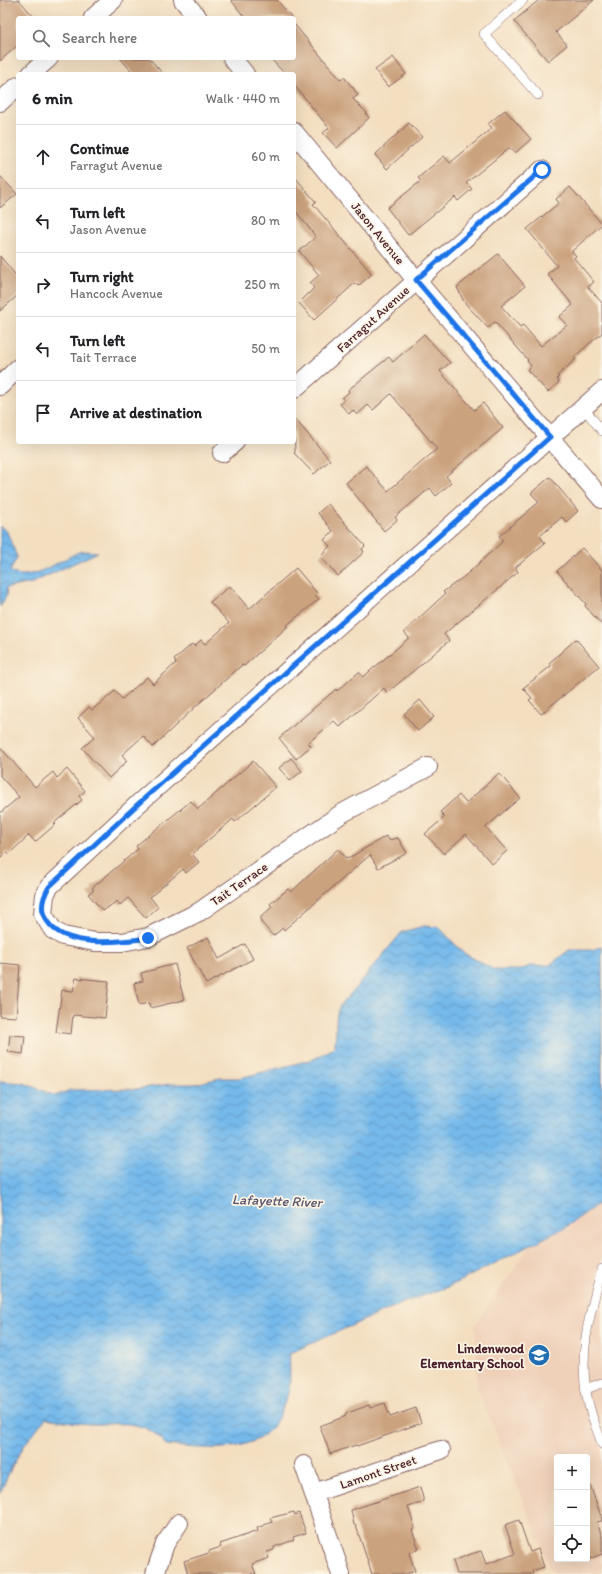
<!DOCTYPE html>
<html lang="en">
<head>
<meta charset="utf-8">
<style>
	:root { --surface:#fff; --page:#f6f6f6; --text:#202124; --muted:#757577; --line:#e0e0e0 }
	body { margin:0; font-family:Itim,sans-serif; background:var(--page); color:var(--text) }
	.controls { position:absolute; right:12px; bottom:12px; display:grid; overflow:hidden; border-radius:4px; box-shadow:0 4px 16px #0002 }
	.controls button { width:36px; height:36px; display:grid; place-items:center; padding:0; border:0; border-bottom:1px solid var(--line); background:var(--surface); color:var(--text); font:20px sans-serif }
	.stop { position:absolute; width:12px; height:12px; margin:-9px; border:3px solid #1a73e8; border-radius:50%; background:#fff }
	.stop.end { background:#1a73e8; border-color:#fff; box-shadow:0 1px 4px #0008 }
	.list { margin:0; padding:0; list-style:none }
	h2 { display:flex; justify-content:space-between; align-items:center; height:52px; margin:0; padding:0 16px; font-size:17px }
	h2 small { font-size:13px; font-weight:400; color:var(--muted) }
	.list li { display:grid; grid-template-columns:26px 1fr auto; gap:12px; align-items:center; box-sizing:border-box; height:64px; padding:0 16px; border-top:1px solid var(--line) }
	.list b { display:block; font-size:15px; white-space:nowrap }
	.list p { margin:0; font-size:13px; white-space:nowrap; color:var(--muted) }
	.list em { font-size:13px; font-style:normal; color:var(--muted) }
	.icon { flex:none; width:22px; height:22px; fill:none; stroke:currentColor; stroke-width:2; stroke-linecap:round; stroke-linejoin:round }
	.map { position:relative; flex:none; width:602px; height:1574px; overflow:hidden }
	.search { position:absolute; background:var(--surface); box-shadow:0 4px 16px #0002; left:16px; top:16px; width:280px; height:44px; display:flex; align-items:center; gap:10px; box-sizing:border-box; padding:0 14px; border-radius:4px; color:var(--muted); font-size:15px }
	.panel { position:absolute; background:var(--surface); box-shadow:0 4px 16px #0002; left:16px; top:72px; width:280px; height:372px; border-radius:4px }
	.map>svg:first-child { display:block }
</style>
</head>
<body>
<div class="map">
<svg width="602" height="1574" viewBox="0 0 602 1574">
	<defs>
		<pattern id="water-waves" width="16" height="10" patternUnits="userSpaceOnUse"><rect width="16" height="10" fill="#74b9eb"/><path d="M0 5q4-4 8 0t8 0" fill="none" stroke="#6196bf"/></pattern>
	</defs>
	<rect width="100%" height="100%" fill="#fcf5e5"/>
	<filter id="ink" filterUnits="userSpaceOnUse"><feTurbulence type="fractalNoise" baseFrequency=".025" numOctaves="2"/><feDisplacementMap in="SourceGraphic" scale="8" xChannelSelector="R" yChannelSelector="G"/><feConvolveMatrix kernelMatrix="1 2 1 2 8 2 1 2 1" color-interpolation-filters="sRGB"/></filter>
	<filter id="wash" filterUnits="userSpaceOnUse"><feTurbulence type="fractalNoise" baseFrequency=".012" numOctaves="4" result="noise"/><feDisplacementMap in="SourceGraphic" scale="16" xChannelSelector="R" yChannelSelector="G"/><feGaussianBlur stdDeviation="0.9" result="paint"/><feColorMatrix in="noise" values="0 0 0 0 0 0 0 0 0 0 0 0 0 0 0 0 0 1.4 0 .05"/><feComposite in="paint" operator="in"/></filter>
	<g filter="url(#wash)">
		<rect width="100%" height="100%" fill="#f3dec0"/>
		<path fill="#efd1ba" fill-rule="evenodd" d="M 602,1186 L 602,1572 L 596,1574 L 553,1574 L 477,1387 L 476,1324 L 544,1225 ZM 557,1457 L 587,1457 L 587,1559 L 557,1559 Z"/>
		<g fill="url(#water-waves)" stroke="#5f6c8b">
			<path d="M 0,526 L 7,532 L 17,557 L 10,571 C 26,585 63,559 79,552 C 85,550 92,552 98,552 L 32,583 L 6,588 L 7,595 L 0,607 Z"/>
			<path d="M 424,926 L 439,927 L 462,952 L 494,970 L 520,970 L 530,966 L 550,965 L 569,950 L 592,950 L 602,946 L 602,1201 L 566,1227 L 448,1287 L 405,1302 L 290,1353 C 289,1364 291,1378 289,1390 C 284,1405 278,1424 264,1435 C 240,1454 194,1448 166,1445 C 145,1417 119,1425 89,1424 C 75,1423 60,1420 46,1418 C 25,1441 11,1465 0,1494 L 0,1081 L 24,1083 L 55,1096 L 70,1090 L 137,1089 L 170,1084 L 195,1084 L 220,1078 L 240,1078 L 314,1059 L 334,1048 C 339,1028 330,1011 348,997 L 402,932 Z"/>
		</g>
		<g id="blocks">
			<g fill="#cba27e">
				<polygon points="0,0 19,0 35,18 18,18 18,45 0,61"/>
				<polygon points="231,0 277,0 292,18 245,18"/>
				<polygon points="539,0 594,0 556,32 567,45 548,61 514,21"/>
				<polygon points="294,24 341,80 344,77 353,88 358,95 353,99 367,113 366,114 369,118 337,148 323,133 329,128 294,85 294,74 285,74 270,58 294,58"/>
				<polygon points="393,57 406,74 388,87 375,70"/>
				<polygon points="120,58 149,58 163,74 134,74"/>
				<polygon points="505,110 531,139 515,153 509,148 466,183 472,189 458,201 455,197 408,235 387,208 421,181 418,178 444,156 450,163 492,128 488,124"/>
				<polygon points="409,123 422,137 387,169 375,155"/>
				<polygon points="0,176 17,194 0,208"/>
				<polygon points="294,176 316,202 313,204 372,274 358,286 355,283 314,320 299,303 314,288 310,283 319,275 299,251 316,237 294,209"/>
				<polygon points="570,187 602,224 572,251 576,256 574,258 594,282 588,287 602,303 602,333 574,357 576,359 557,376 559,377 557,379 559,382 548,392 527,370 531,366 527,361 528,360 495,322 488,328 464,302 457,287 498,254 525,286 501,306 520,327 523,325 541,346 567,325 559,317 573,305 547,274 557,266 527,229 559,203 556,199"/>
				<polygon points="0,256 18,278 18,295 0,311"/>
				<polygon points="424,334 450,363 440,371 474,410 483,403 503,428 446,476 451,483 436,496 430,488 395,517 397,520 384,531 346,483 366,466 388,491 437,449 391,394 373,410 368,405 357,415 353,410 349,414 340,404 344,400 342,398 349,392 348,390 389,357 393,362"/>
				<polygon points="294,418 330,460 314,474 294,453 295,452"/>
				<polygon points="550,477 578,511 566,522 562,517 540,536 545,543 516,567 516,569 518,572 497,590 444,634 449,641 387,693 384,688 340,727 334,721 308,743 311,746 296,759 279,738 336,689 337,691 359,672 363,677 409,638 404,632 445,594 443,592 466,575 503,541 499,536 539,502 531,493"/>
				<polygon points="328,504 365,546 362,549 364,552 338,576 320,556 330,546 324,540 333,531 318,513"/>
				<polygon points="582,548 602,570 602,625 585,606 586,604 557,571"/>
				<polygon points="296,568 317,593 315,595 319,599 287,625 288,626 244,666 242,665 195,707 153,747 143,736 122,755 127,761 109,778 82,748 95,737 78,718 89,707 92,710 115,691 122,699 147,677 153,684 176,663 174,660 192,644 194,646 201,640 205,644 229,623 210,602 230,586 249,609"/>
				<polygon points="576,639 599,666 541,714 529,700 532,698 523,688 551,666 549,663"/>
				<polygon points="420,700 434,717 418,731 404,714"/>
				<polygon points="0,747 35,787 53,772 57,778 67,769 85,791 79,796 82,800 54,823 56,824 35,842 29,835 9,854 7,851 0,858 0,813 19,797 0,776"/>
				<polygon points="291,758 302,771 290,781 279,768"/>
				<polygon points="253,761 276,787 235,822 233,819 192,854 199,862 186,873 183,869 150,897 158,907 146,918 128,898 120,905 117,901 103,911 88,894 94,890 92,888 138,849 136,846 150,834 191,801 198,809"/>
				<polygon points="499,773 520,798 486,827 507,851 492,864 466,834 444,854 425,834 445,817 440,812 459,795 466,803"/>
				<polygon points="386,836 389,840 398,838 407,853 378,868 370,855 284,930 283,928 273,936 261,922 261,917 272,907 270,904 288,889 291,892 338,849 347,859"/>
				<polygon points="208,937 219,959 245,944 253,959 206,984 187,948"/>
				<polygon points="0,963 20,965 16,1017 0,1016"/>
				<polygon points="175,964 184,1000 150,1008 149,1003 139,1005 134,983 143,981 141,973"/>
				<polygon points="76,978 109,981 105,1018 73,1015 71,1034 56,1032 62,990 73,991"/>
				<polygon points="10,1035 25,1036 23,1054 8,1052"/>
				<polygon points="385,1403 390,1417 416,1408 421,1423 357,1446 356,1445 330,1454 320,1426 346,1416 345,1414 369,1405 370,1408"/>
				<polygon points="587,1482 589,1482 602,1519 602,1521 597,1522 602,1537 602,1554 587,1560"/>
				<polygon points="420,1487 424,1502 408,1507 415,1528 412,1530 419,1549 409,1553 415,1571 406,1574 372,1574 356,1526 354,1525 351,1510"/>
				<polygon points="294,1512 295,1515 299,1513 306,1533 293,1537 294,1540 274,1547 274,1550 267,1552 269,1558 252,1564 256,1574 188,1574 184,1561 209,1553 209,1551 221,1547 220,1544 258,1531 257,1528 272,1522 270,1518"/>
				<polygon points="519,1520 530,1552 538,1549 544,1567 532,1571 533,1574 457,1574 453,1561 471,1554 481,1551 486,1564 515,1554 505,1525"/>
			</g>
		</g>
	</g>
	<g filter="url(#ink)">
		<use href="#blocks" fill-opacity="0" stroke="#85625f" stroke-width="1"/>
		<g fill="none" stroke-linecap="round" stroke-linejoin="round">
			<g stroke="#85625f" stroke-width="10">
				<g id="lane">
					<polyline points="523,0 484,34 538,95"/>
					<polyline points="583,407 602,431"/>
					<path d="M 602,1269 C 589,1315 576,1361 590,1409 C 593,1420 598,1432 602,1444"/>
					<polyline points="586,1389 602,1383"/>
				</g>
			</g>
			<g stroke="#85625f" stroke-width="20">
				<g id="street">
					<polyline points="183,0 198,18"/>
					<polyline points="93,18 113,0"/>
					<polyline points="232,58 245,74"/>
					<polyline points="31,74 49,58"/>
					<polyline points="0,102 18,86"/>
					<polyline points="294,132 416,280 602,499"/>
					<polyline points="0,386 18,368"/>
					<polyline points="294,389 542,170"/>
					<polyline points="222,453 235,442"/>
					<polyline points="428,767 341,814 199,912 148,937 122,942 95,942 63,936 53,930 43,914 45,895 49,887 138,804 602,391"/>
					<polyline points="304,1465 341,1574"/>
					<polyline points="314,1493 441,1450"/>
					<polyline points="155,1574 165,1544 179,1523"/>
				</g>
			</g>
			<use href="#lane" stroke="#fff" stroke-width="9"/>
			<use href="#street" stroke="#fff" stroke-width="18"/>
		</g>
	</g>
	<g fill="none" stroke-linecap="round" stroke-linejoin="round" filter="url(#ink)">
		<path stroke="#1a73e8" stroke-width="5" d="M 148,938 C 120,942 65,949 47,921 C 39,910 43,897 49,887 L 138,804 L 550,437 L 416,280 L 542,170"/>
	</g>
	<defs>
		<g id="school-disc" transform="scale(1.15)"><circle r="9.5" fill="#1f6fb2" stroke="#fcf5e5"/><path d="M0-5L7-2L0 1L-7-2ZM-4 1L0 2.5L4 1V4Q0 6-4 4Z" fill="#fff"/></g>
	</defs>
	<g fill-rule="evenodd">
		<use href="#school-disc" x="539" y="1355"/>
	</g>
	<g text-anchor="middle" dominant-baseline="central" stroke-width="3.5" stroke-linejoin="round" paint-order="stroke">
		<g font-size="13" fill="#4a1f2b" stroke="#fcf5e5">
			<text transform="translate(378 233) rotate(51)">Jason Avenue</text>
			<text transform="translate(373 319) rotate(-42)">Farragut Avenue</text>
			<text transform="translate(239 884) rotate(-35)">Tait Terrace</text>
			<text transform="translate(378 1472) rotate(-19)">Lamont Street</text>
		</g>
		<g font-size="13" font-weight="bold" fill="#4a1f2b" stroke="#fcf5e5" text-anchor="end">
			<text x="524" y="1348">Lindenwood<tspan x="524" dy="15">Elementary School</tspan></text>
		</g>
		<g font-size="14" font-style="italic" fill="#59556e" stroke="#fcf5e5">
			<text transform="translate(277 1201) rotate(2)">Lafayette River</text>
		</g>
	</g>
</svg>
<div class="controls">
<button>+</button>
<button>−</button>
<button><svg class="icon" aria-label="locate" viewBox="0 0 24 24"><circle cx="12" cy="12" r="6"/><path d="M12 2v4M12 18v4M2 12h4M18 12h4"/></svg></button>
</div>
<div class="stop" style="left:542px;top:170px"></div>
<div class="stop end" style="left:148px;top:938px"></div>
<div class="search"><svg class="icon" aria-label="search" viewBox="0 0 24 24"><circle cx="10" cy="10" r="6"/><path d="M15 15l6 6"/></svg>Search here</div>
<section class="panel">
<h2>6 min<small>Walk · 440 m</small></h2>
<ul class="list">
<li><svg class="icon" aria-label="ahead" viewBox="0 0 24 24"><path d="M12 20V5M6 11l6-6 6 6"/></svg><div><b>Continue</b><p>Farragut Avenue</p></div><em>60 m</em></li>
<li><svg class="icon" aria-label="left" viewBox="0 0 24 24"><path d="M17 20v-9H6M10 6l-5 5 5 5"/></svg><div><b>Turn left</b><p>Jason Avenue</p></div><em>80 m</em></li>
<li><svg class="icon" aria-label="right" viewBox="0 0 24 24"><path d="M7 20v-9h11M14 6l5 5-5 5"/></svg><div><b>Turn right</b><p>Hancock Avenue</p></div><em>250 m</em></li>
<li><svg class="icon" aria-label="left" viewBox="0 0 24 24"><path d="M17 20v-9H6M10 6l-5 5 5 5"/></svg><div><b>Turn left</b><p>Tait Terrace</p></div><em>50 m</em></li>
<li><svg class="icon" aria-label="arrive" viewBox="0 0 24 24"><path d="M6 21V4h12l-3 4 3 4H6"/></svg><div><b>Arrive at destination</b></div></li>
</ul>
</section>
</div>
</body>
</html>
